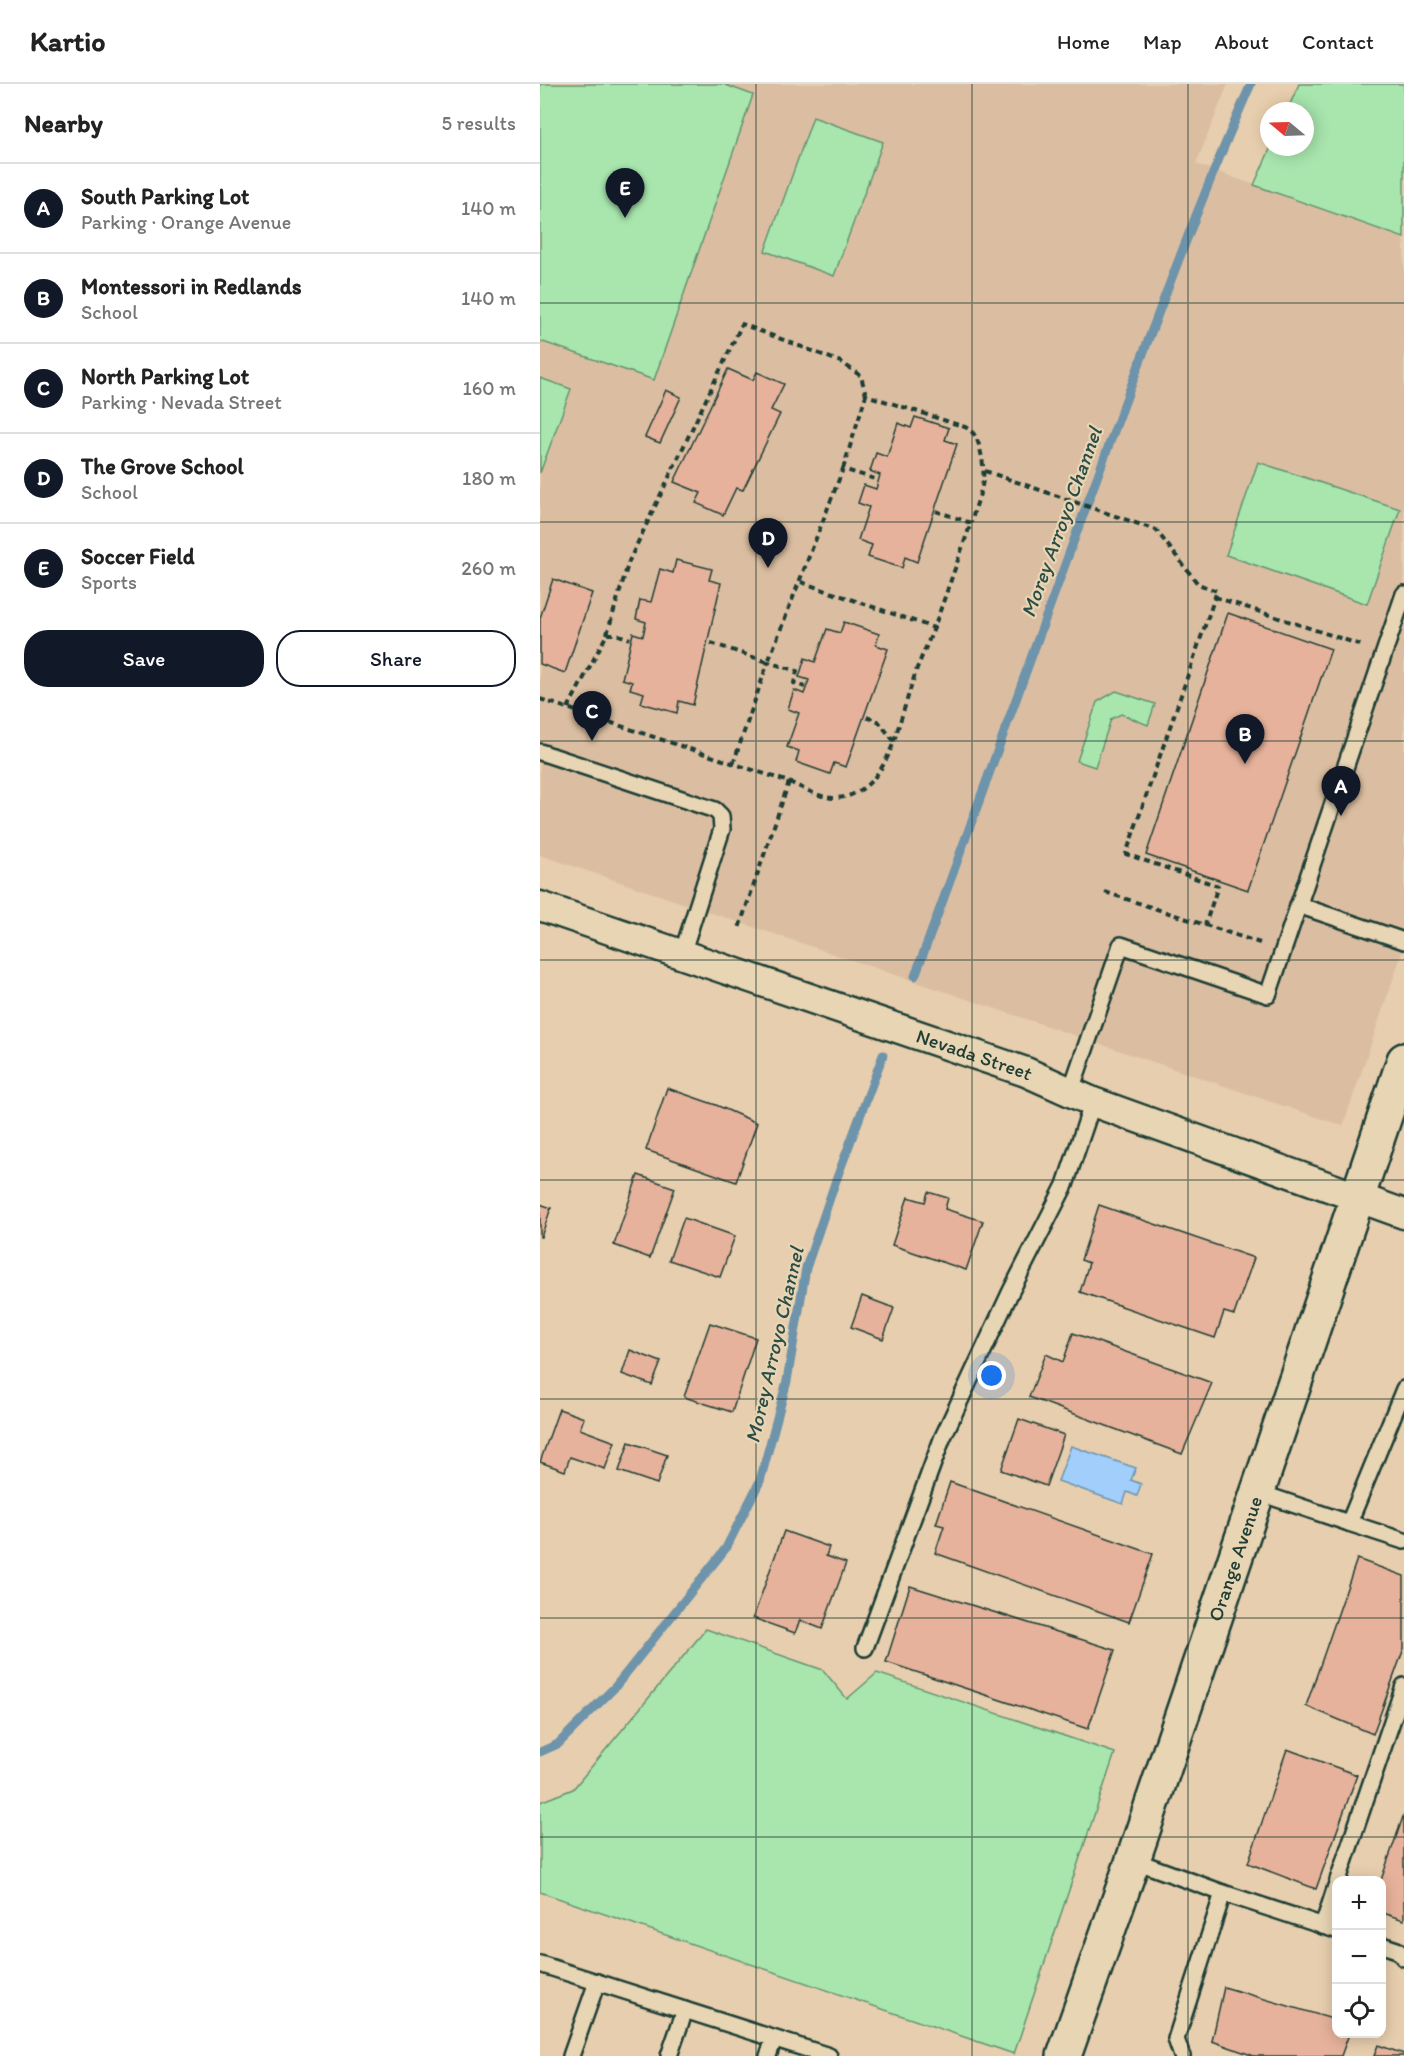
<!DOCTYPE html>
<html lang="en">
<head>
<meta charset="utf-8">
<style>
	:root { --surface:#fff; --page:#f2f2f2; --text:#222; --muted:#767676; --line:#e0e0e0; --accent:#111827 }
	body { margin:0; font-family:Itim,sans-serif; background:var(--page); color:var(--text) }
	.controls { position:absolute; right:18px; bottom:18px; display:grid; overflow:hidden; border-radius:12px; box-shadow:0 3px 15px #0003 }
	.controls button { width:54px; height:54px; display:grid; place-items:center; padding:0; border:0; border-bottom:2px solid var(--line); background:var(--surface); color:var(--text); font:30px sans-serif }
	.compass { position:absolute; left:720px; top:18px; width:54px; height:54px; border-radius:50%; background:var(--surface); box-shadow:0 3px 15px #0003; rotate:289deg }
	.you { position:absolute; left:452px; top:1292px; width:21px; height:21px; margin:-15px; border:4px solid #fff; border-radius:50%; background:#1a73e8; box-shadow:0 0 0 9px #1a73e833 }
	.badge { display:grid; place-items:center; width:39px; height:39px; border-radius:50%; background:var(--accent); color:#fff; font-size:20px; font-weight:700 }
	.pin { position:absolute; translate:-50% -50px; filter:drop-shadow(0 2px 3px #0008) }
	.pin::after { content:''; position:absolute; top:32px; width:21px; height:18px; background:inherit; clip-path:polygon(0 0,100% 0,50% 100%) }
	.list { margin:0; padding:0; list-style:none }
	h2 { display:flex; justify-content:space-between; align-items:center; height:78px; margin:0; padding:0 24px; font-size:26px }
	h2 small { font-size:20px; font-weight:400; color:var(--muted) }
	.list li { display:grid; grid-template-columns:39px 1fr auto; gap:18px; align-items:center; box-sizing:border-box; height:90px; padding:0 24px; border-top:2px solid var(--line) }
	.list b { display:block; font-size:22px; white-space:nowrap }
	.list p { margin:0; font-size:20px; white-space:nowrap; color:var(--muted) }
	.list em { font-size:20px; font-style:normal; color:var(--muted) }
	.actions { display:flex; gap:12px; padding:18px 24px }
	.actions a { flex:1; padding:14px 0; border:2px solid var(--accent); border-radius:24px; text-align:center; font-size:21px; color:var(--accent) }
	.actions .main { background:var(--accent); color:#fff }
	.icon { flex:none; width:33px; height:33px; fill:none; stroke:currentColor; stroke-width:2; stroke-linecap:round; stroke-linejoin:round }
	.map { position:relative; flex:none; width:864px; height:1972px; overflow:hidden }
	header { display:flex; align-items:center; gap:36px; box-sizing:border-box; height:84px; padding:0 30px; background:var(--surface); border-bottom:2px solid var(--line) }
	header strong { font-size:28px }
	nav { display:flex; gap:33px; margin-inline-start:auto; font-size:21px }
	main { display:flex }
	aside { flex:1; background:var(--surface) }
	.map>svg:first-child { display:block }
</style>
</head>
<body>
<header>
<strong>Kartio</strong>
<nav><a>Home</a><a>Map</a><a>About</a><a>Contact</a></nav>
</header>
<main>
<aside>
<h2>Nearby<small>5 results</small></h2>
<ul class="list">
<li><span class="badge">A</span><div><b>South Parking Lot</b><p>Parking · Orange Avenue</p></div><em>140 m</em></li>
<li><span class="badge">B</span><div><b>Montessori in Redlands</b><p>School</p></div><em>140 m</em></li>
<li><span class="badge">C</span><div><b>North Parking Lot</b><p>Parking · Nevada Street</p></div><em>160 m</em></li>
<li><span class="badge">D</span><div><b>The Grove School</b><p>School</p></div><em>180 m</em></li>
<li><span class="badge">E</span><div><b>Soccer Field</b><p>Sports</p></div><em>260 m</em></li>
</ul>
<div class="actions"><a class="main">Save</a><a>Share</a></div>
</aside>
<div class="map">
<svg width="864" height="1972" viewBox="0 0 864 1972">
	<rect width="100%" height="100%" fill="#e7ceae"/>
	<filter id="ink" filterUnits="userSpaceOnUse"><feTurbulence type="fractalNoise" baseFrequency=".0167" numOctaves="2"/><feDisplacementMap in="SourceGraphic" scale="12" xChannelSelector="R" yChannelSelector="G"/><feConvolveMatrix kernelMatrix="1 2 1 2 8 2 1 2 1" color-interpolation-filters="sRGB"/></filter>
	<g filter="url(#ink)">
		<polygon fill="#dbbea1" points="0,0 688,0 656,80 864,154 864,863 803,1042 0,771"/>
		<g fill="#a8e6ae" stroke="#649271" stroke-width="1.5">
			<polygon points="0,0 183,0 213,11 114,296 0,257"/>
			<polygon points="759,0 864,0 864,154 714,101 731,63 765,63 765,27 747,27"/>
			<polygon points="273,33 343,58 294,192 225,167"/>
			<polygon points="0,294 31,305 0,389"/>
			<polygon points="718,378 860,425 827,520 686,471"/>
			<polygon points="576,607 615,620 608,641 581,630 571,635 555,683 537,677 557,618"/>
			<polygon points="166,1545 283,1586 307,1615 337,1589 575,1669 474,1970 0,1808 0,1718 33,1705"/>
		</g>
		<polygon fill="#a1cefb" stroke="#6d94ab" stroke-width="1.5" points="531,1362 596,1384 591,1396 601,1400 597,1412 587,1408 583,1420 518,1397"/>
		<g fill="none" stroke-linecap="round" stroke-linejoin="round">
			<g stroke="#6d94ab" stroke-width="9">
				<path d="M 375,892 C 449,693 519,493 594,294 C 631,195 668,97 711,0"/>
				<polyline points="0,1668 18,1660 75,1603 186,1464 220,1397 247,1297 266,1184 295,1099 343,971"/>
			</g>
		</g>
		<g fill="#e7b29b" stroke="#1f3d34" stroke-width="1.5">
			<polygon points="188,285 213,296 217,288 244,300 231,326 240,330 203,406 196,404 183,431 156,419 161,409 134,398"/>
			<polygon points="126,306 141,313 120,359 105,353"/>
			<polygon points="375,333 409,344 405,356 417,360 377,478 365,473 362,484 328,473 332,461 318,456 329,423 318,419 324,401 336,405 340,391 330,387 336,369 347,373 358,339 371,344"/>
			<polygon points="136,476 172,485 169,496 181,499 153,621 139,617 137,629 101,619 104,609 90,605 92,598 82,595 93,549 103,552 106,538 96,535 100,516 111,518 120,485 133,489"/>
			<polygon points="13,495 52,509 25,589 0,580 0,534"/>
			<polygon points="688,529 791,565 708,806 606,771"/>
			<polygon points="304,538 339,550 336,561 348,565 306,683 294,679 290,690 256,678 259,667 247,663 259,629 248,625 254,606 264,610 269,596 259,593 265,574 275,578 287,545 300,549"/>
			<polygon points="127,1004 176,1021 217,1039 196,1098 106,1066"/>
			<polygon points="98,1091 135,1104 110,1174 74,1161"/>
			<polygon points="388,1108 408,1114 405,1125 443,1137 426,1186 352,1161 368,1113 385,1118"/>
			<polygon points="0,1120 11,1124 1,1153 0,1153"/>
			<polygon points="559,1121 714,1174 694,1231 684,1228 675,1254 540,1208 549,1179 541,1176"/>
			<polygon points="144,1134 195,1152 180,1193 129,1176"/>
			<polygon points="322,1212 354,1224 343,1255 311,1243"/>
			<polygon points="170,1239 216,1254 192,1328 144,1313"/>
			<polygon points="533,1249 672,1299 642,1370 489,1313 506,1270 523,1278"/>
			<polygon points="90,1266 121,1278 112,1301 82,1290"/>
			<polygon points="19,1325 44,1334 40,1345 75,1358 65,1385 30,1373 25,1387 0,1378"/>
			<polygon points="479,1335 524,1351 506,1402 461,1386"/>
			<polygon points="89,1358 127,1371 117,1400 79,1387"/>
			<polygon points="410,1398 613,1470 589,1538 395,1469 404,1442 396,1440"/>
			<polygon points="244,1447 289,1463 286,1472 306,1479 282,1545 260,1536 255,1549 213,1534"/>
			<polygon points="817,1475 864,1492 864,1564 833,1650 766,1622"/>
			<polygon points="370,1502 575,1566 548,1645 346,1578"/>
			<polygon points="747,1665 817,1691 776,1805 708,1779"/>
			<polygon points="864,1730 864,1836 842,1829 841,1796"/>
			<polygon points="684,1903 796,1936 796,1950 809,1950 801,1972 714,1972 672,1957"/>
			<polygon points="838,1961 864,1970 864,1972 834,1972"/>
		</g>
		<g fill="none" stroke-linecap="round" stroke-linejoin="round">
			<g stroke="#1f3d34" stroke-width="20">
				<g id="service">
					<polyline points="0,668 175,726 181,732 182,745 142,870"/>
					<polyline points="758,821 864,857"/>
					<polyline points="530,1009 581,861 728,911 864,510"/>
					<polyline points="717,1408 809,1439 864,1305"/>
					<polyline points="809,1439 864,1457"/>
					<polyline points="325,1564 402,1355 471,1207 525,1101 553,1018"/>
					<polyline points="593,1776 683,1809 636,1955 642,1972"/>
					<polyline points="798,1796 864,1602"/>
					<polyline points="683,1809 796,1846"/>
					<polyline points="783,1842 796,1802"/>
					<polyline points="842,1861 857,1866 864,1874"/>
					<polyline points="0,1880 289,1972"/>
					<polyline points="31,1972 57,1898"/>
					<polyline points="129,1972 145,1926"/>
					<polyline points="228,1972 234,1955"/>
				</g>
			</g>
			<g stroke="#1f3d34" stroke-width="33">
				<g id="minor">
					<path id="s1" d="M 0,822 L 486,988 L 553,1018 L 864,1130"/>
				</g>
			</g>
			<g stroke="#1f3d34" stroke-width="38">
				<g id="tertiary">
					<path id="s2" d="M 524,1972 L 593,1776 L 864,976"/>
				</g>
			</g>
			<g stroke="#1f3d34" stroke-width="4" stroke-dasharray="6 4.5" stroke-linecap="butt">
				<path d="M 303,385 L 326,311 L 425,343 C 434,348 436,352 439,361 C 449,398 440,405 431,439"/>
				<polyline points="445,387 616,446 658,500 677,507 586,770 678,802 665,841"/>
				<polyline points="261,498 394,544 431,439 396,427"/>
				<polyline points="675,513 821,561 821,563"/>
				<polyline points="67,550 89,477 202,240 301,278 321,292 326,311"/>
				<polyline points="171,559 228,578 303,385 335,395"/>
				<polyline points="0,615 249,698 198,847"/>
				<polyline points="28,624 67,550 76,550 90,555"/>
				<polyline points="354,657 377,584 394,544"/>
				<polyline points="193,680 228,578 257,587 254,599 265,603"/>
				<path d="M 249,698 C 263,704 278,713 293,714 C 325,715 345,684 354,657 L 338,637 L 326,633"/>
				<polyline points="565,808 720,859"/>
			</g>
			<use href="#service" stroke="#e7d5b3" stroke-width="15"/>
			<use href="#minor" stroke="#e7d5b3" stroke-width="28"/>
			<use href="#tertiary" stroke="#e7d5b3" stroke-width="33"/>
		</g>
	</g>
	<path fill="none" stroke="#1f3d34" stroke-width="1.5" stroke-opacity="0.55" d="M 216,0 L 216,1972M 432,0 L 432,1972M 648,0 L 648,1972M 0,219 L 864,219M 0,438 L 864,438M 0,657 L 864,657M 0,876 L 864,876M 0,1096 L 864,1096M 0,1315 L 864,1315M 0,1534 L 864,1534M 0,1753 L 864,1753"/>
	<g text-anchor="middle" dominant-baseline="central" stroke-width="4.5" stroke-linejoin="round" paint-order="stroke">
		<g font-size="20" fill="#1f3d34" stroke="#e7d5b3">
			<text stroke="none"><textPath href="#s1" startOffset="459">Nevada Street</textPath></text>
			<text stroke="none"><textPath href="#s2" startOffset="526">Orange Avenue</textPath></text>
		</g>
		<g font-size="21" font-style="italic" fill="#2c4c48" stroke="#e7d5b3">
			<text transform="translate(521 438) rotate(-70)">Morey Arroyo Channel</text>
			<text transform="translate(234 1261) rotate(-77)">Morey Arroyo Channel</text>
		</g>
	</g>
</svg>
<div class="controls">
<button>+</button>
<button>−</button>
<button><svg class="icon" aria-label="locate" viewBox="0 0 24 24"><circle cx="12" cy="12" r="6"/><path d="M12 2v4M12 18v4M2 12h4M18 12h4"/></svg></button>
</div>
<svg class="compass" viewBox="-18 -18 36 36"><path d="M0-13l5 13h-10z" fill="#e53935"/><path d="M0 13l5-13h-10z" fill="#767676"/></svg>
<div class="you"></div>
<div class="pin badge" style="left:801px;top:732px">A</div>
<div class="pin badge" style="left:705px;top:680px">B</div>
<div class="pin badge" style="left:52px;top:657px">C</div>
<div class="pin badge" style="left:228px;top:484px">D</div>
<div class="pin badge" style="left:85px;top:134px">E</div>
</div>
</main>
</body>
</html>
